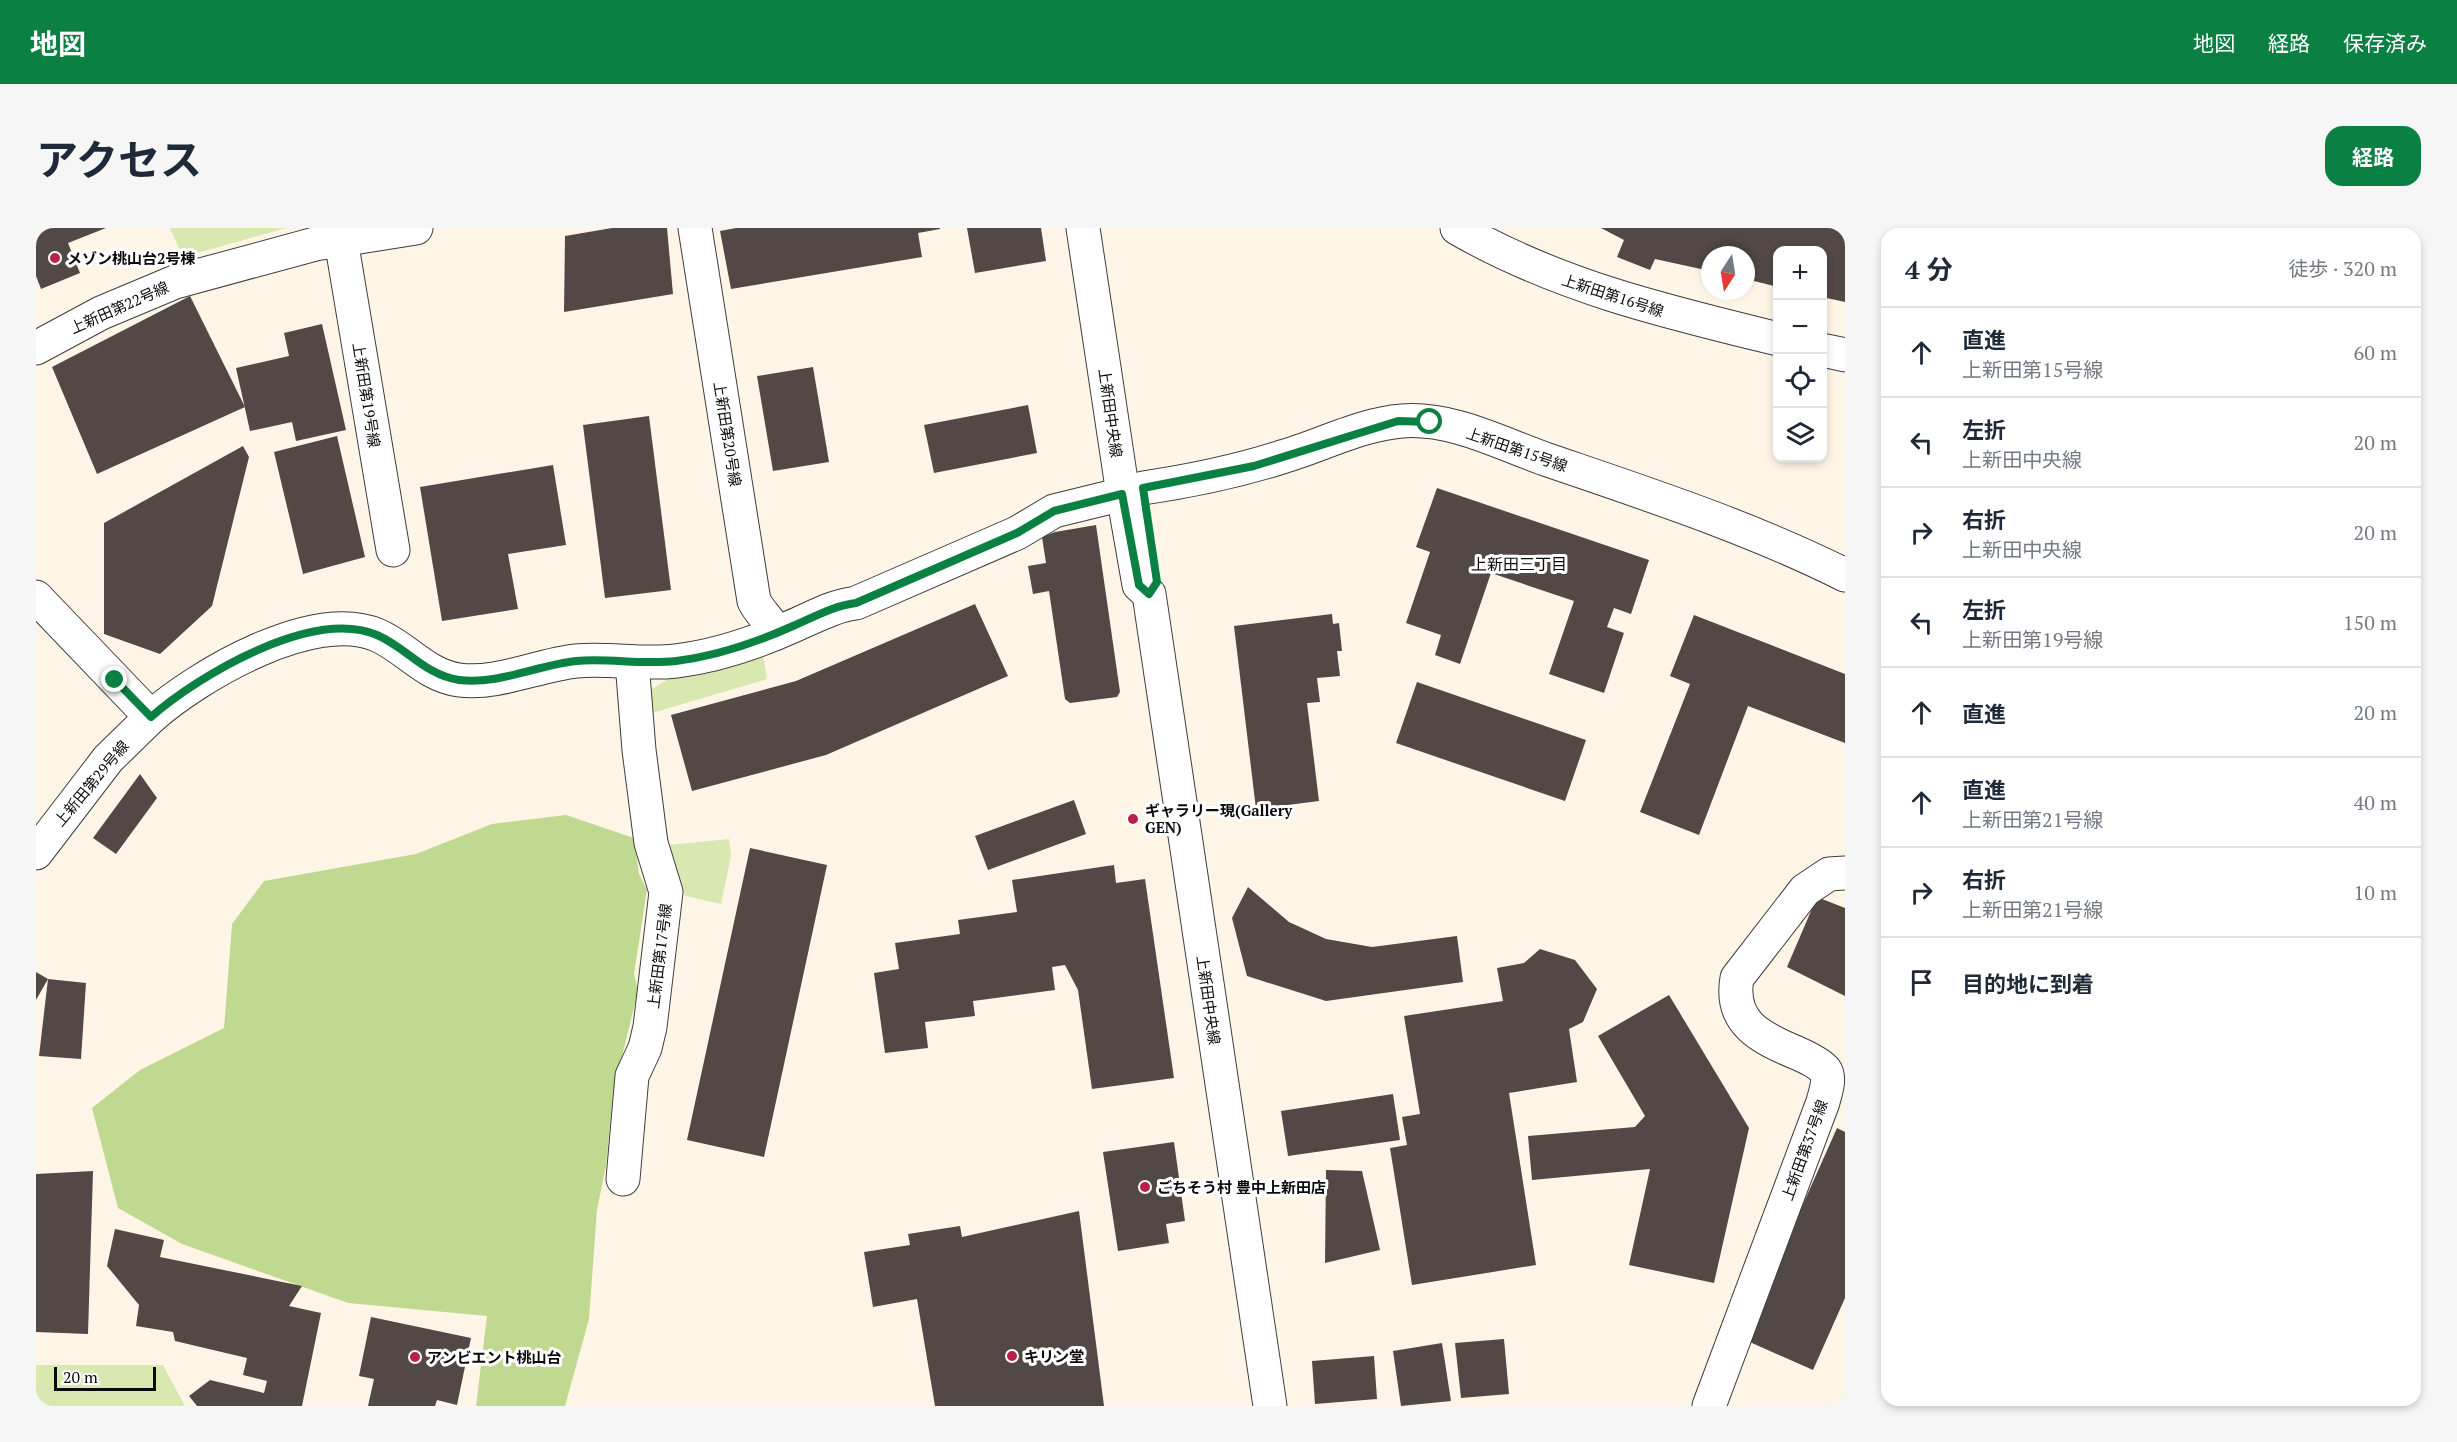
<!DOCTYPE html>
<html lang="ja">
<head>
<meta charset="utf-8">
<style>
	:root { --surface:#fff; --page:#f6f6f7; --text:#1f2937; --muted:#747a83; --line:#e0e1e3; --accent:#0b8043 }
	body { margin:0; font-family:"PT Serif","Noto Sans JP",serif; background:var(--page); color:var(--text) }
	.controls { position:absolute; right:18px; top:18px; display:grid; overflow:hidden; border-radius:12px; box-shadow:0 3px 9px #0003 }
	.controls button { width:54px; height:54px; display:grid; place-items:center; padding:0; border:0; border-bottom:2px solid var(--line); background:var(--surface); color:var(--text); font:30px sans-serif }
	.compass { position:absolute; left:1665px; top:18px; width:54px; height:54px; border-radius:50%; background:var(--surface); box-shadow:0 3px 9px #0003; rotate:192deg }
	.scale { position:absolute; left:18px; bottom:15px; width:102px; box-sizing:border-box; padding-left:6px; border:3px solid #0a0a0a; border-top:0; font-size:16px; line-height:21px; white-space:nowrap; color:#0a0a0a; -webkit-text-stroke:4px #fff; paint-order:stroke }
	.stop { position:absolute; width:18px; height:18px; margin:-14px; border:4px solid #0b8043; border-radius:50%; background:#fff }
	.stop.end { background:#0b8043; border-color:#fff; box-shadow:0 2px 6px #0008 }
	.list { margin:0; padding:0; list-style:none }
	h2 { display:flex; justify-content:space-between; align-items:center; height:78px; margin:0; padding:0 24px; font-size:26px }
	h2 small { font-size:20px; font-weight:400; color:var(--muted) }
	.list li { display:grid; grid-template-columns:39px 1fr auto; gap:18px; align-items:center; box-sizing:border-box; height:90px; padding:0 24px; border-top:2px solid var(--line) }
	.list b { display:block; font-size:22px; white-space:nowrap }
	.list p { margin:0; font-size:20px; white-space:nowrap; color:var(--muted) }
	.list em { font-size:20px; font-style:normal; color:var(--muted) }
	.icon { flex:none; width:33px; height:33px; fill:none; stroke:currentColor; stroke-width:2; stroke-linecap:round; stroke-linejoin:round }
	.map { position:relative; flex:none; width:1809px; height:1178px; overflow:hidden; border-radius:18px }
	header { display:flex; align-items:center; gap:36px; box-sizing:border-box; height:84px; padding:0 30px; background:var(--accent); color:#fff }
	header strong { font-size:28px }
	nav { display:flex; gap:33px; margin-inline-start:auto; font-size:21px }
	.intro { display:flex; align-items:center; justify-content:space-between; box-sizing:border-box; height:144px; padding:0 36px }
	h1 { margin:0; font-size:42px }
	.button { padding:15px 27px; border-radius:18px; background:var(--accent); color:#fff; font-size:21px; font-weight:700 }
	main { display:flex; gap:36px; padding:0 36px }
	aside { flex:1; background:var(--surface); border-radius:18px; box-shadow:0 3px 9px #0003 }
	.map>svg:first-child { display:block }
</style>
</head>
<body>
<header>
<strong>地図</strong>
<nav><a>地図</a><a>経路</a><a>保存済み</a></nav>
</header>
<div class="intro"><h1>アクセス</h1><a class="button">経路</a></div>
<main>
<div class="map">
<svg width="1809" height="1178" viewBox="0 0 1809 1178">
	<rect width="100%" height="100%" fill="#fff5e7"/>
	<g fill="#d9e8b1">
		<polygon points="134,0 250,0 147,29"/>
		<polygon points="727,427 731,451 613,486 616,461 639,447"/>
		<polygon points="693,611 695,628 685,676 649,668 633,617"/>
		<polygon points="0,1137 127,1137 149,1178 0,1178"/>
	</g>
	<polygon fill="#c0d991" points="530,587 598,610 603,646 611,662 598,746 602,763 577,865 570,938 561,982 553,1091 529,1178 440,1178 451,1088 312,1075 146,1016 82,980 56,880 104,842 188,800 196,696 228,653 380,626 456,596"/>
	<g fill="#524846">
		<polygon points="0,0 70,0 32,15 44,45 5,61 0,48"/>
		<polygon points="576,0 631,0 637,66 528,84 529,8"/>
		<polygon points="700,0 904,0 904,1 882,5 886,29 695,61 684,3"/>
		<polygon points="931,0 1005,0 1010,33 939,45"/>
		<polygon points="1565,0 1809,0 1809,74 1786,69 1786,22 1742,22 1742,59 1710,51 1710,27 1674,27 1674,43 1619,31 1614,42 1581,29 1588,12"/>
		<polygon points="154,68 209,179 61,246 16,139"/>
		<polygon points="286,96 310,202 260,213 256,194 214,203 200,140 253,128 248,105"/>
		<polygon points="777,139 793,234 737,243 721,148"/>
		<polygon points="992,177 1001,225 898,245 888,197"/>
		<polygon points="613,188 635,362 569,370 547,197"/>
		<polygon points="301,208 329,329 267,346 238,224"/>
		<polygon points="207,218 213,229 176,378 124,426 68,406 68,295"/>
		<polygon points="517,237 530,317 472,326 482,381 406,393 384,259"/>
		<polygon points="1401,260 1613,332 1595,386 1578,380 1571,399 1588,405 1568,465 1513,446 1538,373 1455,345 1424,436 1399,427 1405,407 1370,395 1394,324 1380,319"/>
		<polygon points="1060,297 1084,464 1081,469 1034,475 1029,471 1013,363 997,366 992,338 1010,335 1006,309 1019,304"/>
		<polygon points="939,376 972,448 790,527 656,563 635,487 760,453"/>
		<polygon points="1296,386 1297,396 1303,395 1306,423 1301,423 1304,448 1281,450 1284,474 1271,475 1283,573 1220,581 1198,398"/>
		<polygon points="1658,387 1809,446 1809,515 1712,478 1663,607 1604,584 1654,456 1634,448"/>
		<polygon points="1381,454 1550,512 1529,573 1360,515"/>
		<polygon points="104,546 121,570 80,626 57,610"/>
		<polygon points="1038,572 1050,606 952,642 939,608"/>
		<polygon points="714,620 791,637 728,929 651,912"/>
		<polygon points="1078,637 1080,655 1109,651 1138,850 1056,861 1042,762 1029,737 1016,739 1019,762 937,773 939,788 889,794 892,820 849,825 838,745 863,741 859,715 924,706 922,692 981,684 976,652"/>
		<polygon points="1212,659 1253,694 1290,711 1336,719 1421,708 1427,754 1290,773 1211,748 1196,690"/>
		<polygon points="1781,669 1809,680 1809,768 1751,739"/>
		<polygon points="1504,721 1539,732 1561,761 1547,794 1533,801 1541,854 1473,865 1500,1037 1376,1057 1354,920 1371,917 1366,889 1384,886 1368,788 1467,773 1461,740 1488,735"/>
		<polygon points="0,744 12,751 50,755 45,831 3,828 12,751 0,772"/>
		<polygon points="1633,767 1713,900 1678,1055 1593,1037 1614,941 1496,952 1492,908 1599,899 1609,888 1562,808"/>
		<polygon points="1357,866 1364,912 1252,928 1245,883"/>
		<polygon points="1801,900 1809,904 1809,1070 1777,1142 1707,1111"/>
		<polygon points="1138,914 1149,993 1130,996 1133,1015 1082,1023 1067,924"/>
		<polygon points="1290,942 1326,943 1344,1022 1289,1035"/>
		<polygon points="57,943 52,1106 0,1104 0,946"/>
		<polygon points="1043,983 1068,1178 899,1178 881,1071 837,1079 828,1024 874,1017 872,1006 924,998 926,1009"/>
		<polygon points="79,1001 128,1012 124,1029 266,1058 253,1078 285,1085 266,1178 161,1178 153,1168 174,1152 228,1165 231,1153 207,1147 211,1130 139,1113 137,1104 100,1098 103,1077 71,1038"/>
		<polygon points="335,1089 435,1110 421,1177 401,1172 399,1178 332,1178 338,1151 323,1148"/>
		<polygon points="1468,1111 1473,1166 1425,1170 1419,1115"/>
		<polygon points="1406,1115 1415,1173 1365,1178 1357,1123"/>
		<polygon points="1338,1128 1341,1171 1279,1176 1276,1133"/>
	</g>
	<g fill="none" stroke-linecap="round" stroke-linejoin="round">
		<g stroke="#3d3d3d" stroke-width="35">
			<g id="minor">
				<path d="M 659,0 L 718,373 C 724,385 734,392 740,405"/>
				<polyline points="1047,0 1087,266 1103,357 1113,366 1234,1178"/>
				<path d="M 1421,0 C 1521,58 1631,84 1742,111"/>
				<polyline points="305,12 357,322"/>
				<polyline points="0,120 65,85 139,54 279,16 380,0"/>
				<polyline points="1786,122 1809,127"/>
				<path d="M 1107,260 C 1155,253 1203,243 1249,228 C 1286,217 1326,196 1366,193 C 1415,189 1464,215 1509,231 C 1611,266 1713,299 1809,347"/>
				<path d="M 0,369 L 115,489 C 163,447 277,380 341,407 C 371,420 389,447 423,452 C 462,457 502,437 540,433 C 573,430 606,437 640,433 C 681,428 719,415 757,398 C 778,389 797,378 820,375 L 981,305 L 1018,283 L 1087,266"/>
				<polyline points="0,625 72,531 115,489"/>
				<polyline points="587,951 596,848 609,820 614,799 630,664 615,615 603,522 596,434"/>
				<path d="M 1673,1178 L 1787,874 C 1789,865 1795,851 1789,842 C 1783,835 1770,829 1761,825 C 1725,810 1693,795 1701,750 L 1769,662 L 1793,646 L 1809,645"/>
			</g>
		</g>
		<use href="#minor" stroke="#fff" stroke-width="33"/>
	</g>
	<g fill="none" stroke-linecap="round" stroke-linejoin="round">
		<path stroke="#0b8043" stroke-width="8" d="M 79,452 L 115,489 C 163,447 276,380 341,407 C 371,420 389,447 423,452 C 462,457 502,437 540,433 C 573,430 606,437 640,433 C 681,428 719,415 757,398 C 778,389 797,378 820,375 L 981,305 L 1018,283 L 1086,266 L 1103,357 L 1113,366 L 1121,354 L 1107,260 L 1218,238 L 1362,193 L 1394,194"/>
	</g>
	<g fill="#b92248" stroke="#fff" stroke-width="2">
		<circle cx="19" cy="30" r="6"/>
		<circle cx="1097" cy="591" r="6"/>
		<circle cx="1109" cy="959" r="6"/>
		<circle cx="976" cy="1128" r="6"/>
		<circle cx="379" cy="1129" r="6"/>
	</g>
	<g text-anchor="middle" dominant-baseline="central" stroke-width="6" stroke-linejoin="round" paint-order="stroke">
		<g font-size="15" font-weight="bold" fill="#0a0a0a" stroke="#fff" text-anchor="start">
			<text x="31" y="30">メゾン桃山台2号棟</text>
			<text x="1109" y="582">ギャラリー現(Gallery<tspan x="1109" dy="17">GEN)</tspan></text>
			<text x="1121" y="959">ごちそう村 豊中上新田店</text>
			<text x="988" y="1128">キリン堂</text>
			<text x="391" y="1129">アンビエント桃山台</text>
		</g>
		<g font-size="15" fill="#0a0a0a" stroke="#fff">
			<text transform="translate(1577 67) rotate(18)">上新田第16号線</text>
			<text transform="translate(83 79) rotate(-24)">上新田第22号線</text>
			<text transform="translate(331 167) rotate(81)">上新田第19号線</text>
			<text transform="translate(1075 185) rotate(82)">上新田中央線</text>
			<text transform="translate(692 206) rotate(81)">上新田第20号線</text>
			<text transform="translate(1481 221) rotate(19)">上新田第15号線</text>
			<text transform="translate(55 555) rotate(-50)">上新田第29号線</text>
			<text transform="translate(623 728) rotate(-83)">上新田第17号線</text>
			<text transform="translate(1173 772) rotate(82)">上新田中央線</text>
			<text transform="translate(1768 922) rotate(-70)">上新田第37号線</text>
		</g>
		<g font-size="16" fill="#0a0a0a" stroke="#fff">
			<text x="1483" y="336">上新田三丁目</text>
		</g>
	</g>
</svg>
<div class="controls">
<button>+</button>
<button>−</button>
<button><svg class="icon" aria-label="locate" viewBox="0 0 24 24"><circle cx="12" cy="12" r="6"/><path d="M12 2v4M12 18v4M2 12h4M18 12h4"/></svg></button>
<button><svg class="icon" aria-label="layers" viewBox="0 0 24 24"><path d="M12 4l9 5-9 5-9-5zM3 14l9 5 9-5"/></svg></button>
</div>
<svg class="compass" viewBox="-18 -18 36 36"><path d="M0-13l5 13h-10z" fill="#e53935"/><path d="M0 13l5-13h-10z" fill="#747a83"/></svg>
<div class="scale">20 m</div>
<div class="stop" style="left:1394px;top:194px"></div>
<div class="stop end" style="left:79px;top:452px"></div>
</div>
<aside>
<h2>4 分<small>徒歩 · 320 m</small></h2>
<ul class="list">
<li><svg class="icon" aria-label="ahead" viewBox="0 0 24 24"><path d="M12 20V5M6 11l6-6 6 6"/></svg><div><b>直進</b><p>上新田第15号線</p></div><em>60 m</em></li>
<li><svg class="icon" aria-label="left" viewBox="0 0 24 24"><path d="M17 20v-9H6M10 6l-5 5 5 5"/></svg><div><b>左折</b><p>上新田中央線</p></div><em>20 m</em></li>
<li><svg class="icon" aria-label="right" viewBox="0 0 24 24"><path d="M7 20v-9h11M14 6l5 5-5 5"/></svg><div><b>右折</b><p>上新田中央線</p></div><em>20 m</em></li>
<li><svg class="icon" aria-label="left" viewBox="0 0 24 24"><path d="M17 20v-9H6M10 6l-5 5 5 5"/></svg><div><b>左折</b><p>上新田第19号線</p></div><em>150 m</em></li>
<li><svg class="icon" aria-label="ahead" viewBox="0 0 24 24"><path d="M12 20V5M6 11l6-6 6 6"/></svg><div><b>直進</b></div><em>20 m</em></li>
<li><svg class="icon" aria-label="ahead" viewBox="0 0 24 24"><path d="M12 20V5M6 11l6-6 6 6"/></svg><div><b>直進</b><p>上新田第21号線</p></div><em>40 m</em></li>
<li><svg class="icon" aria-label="right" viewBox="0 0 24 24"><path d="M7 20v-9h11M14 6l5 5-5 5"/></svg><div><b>右折</b><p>上新田第21号線</p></div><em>10 m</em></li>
<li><svg class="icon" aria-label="arrive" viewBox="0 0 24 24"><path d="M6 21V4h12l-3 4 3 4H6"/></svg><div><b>目的地に到着</b></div></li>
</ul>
</aside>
</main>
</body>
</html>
